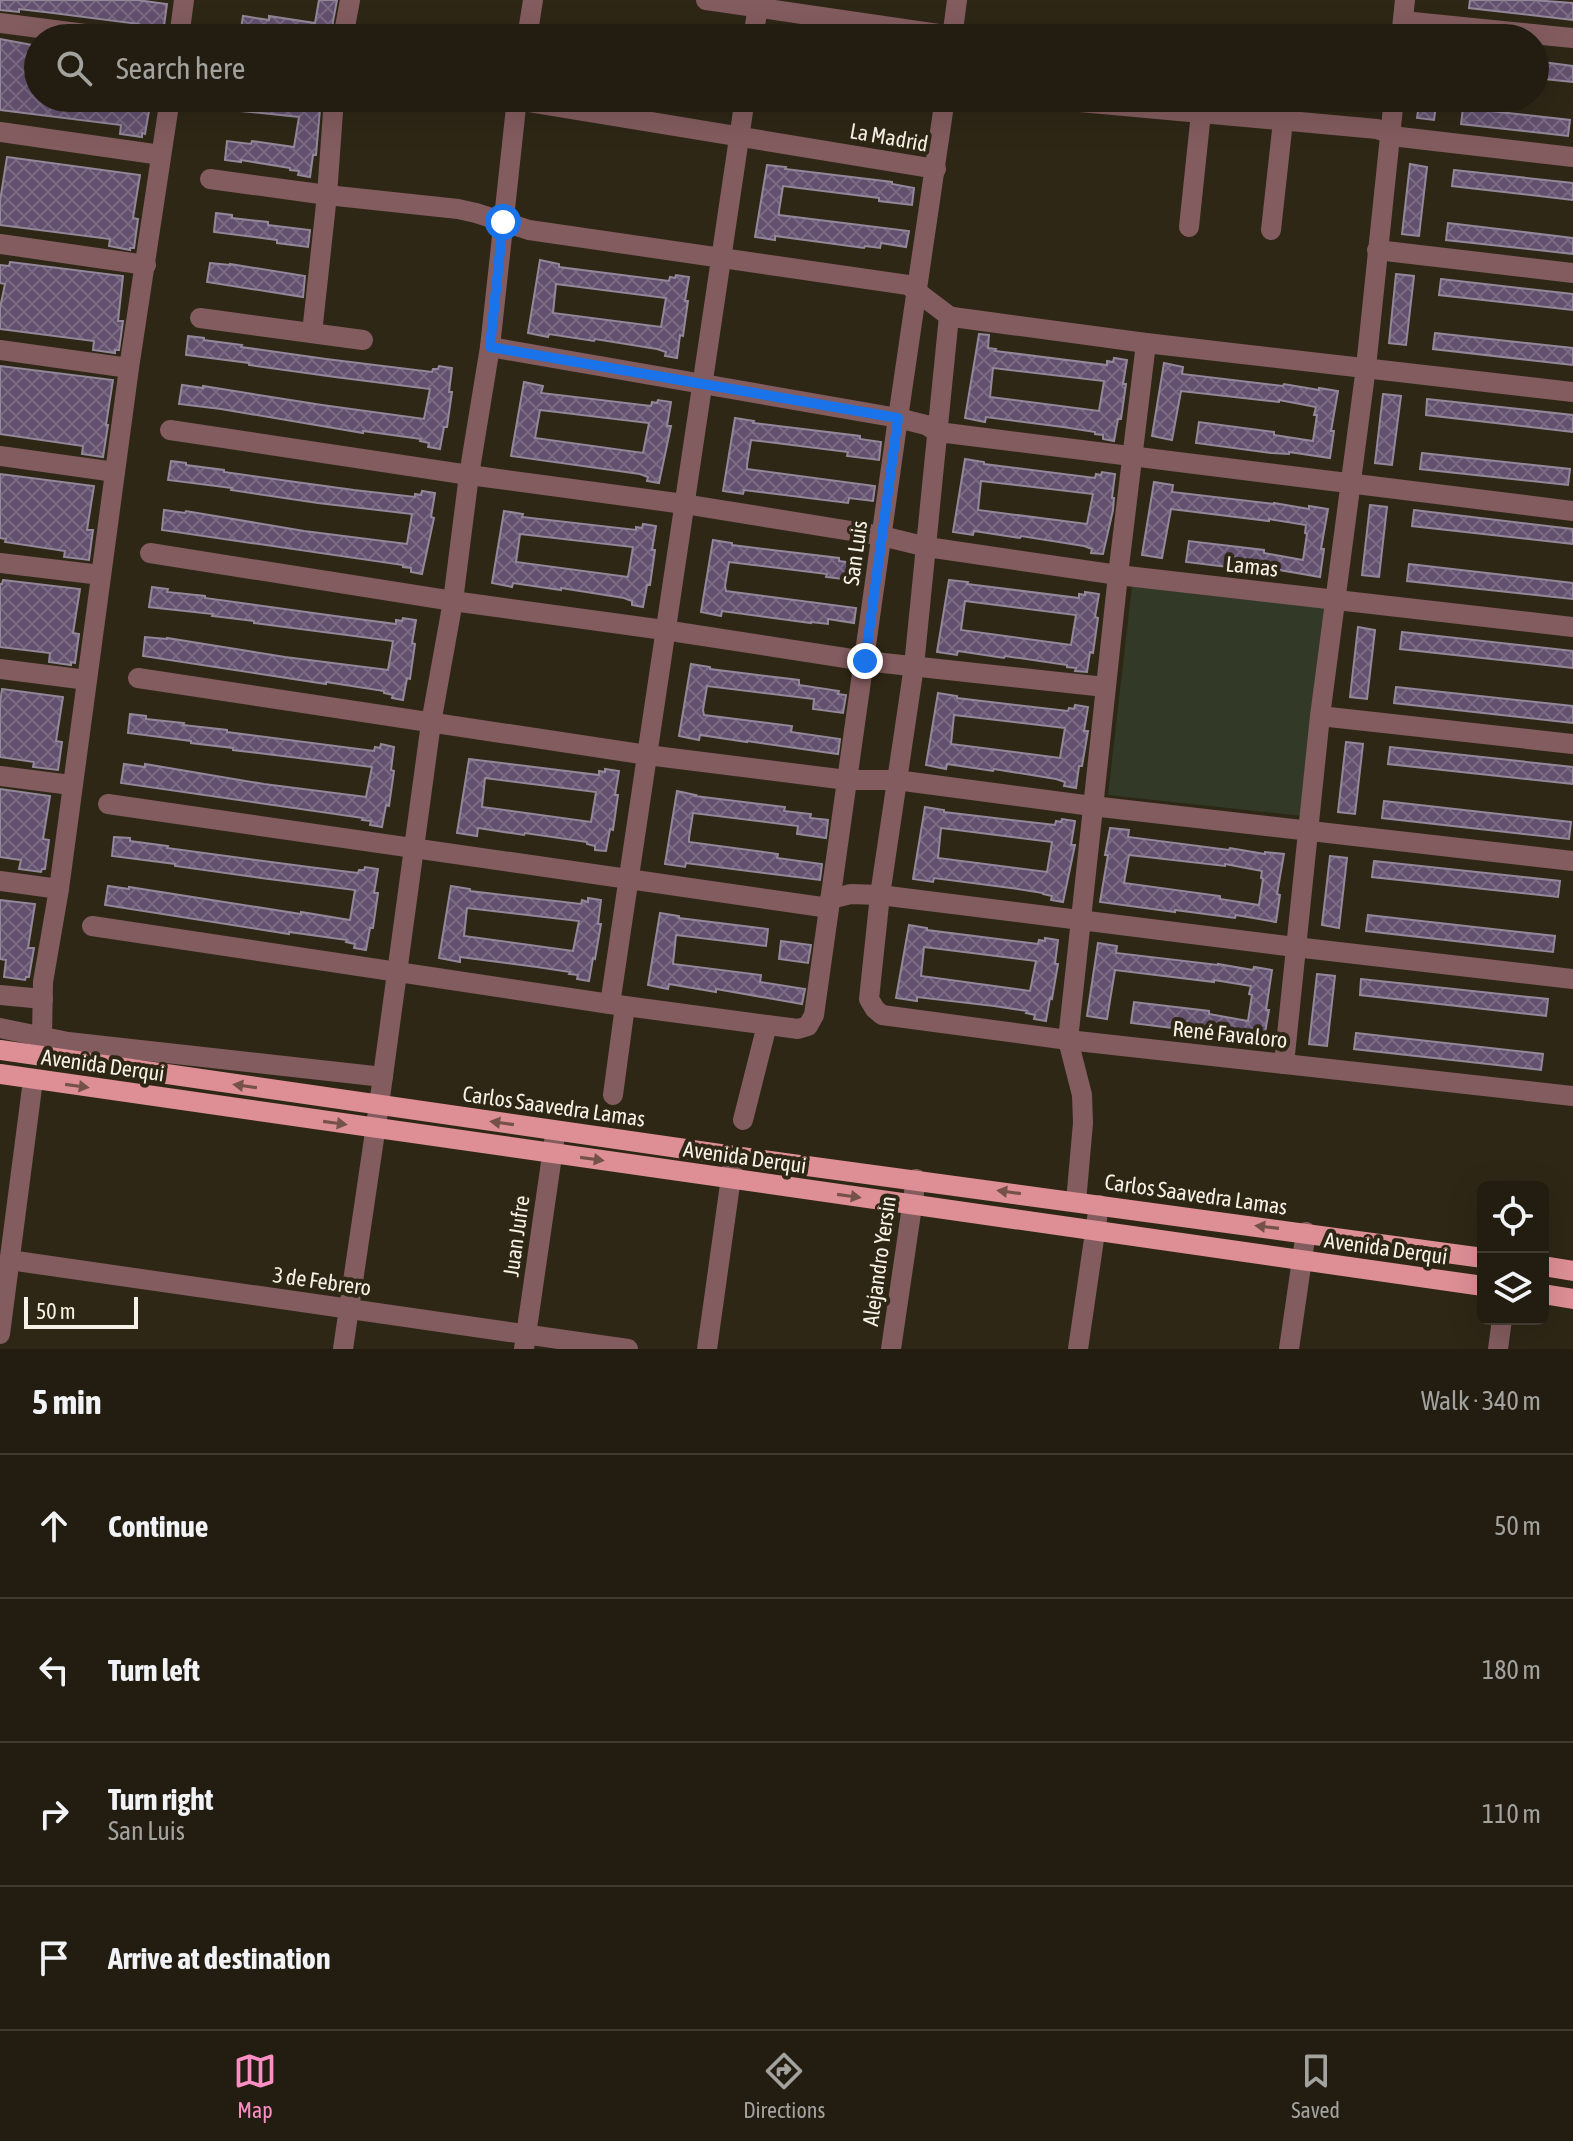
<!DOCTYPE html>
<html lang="en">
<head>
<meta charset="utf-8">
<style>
	:root { --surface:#221d10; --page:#2a2619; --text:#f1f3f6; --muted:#a2a29f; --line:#3f3b30; --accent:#fb8fc4 }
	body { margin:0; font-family:"Asap Condensed",sans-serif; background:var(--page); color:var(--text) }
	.controls { position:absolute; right:24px; bottom:24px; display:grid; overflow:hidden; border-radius:12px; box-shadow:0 8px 32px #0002 }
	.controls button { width:72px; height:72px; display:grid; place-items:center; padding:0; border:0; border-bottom:2px solid var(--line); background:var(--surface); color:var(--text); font:40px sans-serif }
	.scale { position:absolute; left:24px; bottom:20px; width:114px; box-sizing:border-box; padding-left:8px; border:4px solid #f7f2e7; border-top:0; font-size:22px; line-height:28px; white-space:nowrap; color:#f7f2e7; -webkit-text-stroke:6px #2e2716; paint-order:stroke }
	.stop { position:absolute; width:24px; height:24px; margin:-18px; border:6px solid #1a73e8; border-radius:50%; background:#fff }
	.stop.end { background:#1a73e8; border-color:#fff; box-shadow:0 2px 8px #0008 }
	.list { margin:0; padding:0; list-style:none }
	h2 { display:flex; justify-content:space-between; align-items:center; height:104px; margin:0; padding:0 32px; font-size:34px }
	h2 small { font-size:26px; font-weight:400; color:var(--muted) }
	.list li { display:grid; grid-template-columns:52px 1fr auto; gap:24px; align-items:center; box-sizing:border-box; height:144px; padding:0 32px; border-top:2px solid var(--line) }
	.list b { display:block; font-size:30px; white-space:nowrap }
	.list p { margin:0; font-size:26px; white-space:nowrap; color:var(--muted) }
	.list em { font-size:26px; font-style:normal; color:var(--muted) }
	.icon { flex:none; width:44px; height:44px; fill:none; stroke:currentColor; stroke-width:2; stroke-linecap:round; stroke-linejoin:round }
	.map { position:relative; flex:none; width:1573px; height:1349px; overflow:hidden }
	.search { position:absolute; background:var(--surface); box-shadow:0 8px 32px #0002; left:24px; right:24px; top:24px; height:88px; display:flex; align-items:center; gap:20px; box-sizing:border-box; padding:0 28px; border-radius:44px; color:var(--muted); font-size:30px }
	.sheet { height:680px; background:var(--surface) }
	nav { display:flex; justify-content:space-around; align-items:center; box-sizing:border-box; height:112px; border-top:2px solid var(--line); background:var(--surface); font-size:22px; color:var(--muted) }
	nav a { display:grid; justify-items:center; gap:4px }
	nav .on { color:var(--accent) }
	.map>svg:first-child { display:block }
</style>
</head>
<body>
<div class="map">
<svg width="1573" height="1349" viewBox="0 0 1573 1349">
	<defs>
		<pattern id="building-cross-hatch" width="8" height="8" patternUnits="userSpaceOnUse" patternTransform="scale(2)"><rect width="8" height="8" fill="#63506e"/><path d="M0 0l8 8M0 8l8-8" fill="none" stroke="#7a6a83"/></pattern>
	</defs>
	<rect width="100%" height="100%" fill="#2e2716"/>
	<polygon fill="#323a27" points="1132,586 1326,606 1303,816 1108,795"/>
	<g fill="url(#building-cross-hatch)" stroke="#93889a" stroke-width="2" fill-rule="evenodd">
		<polygon points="0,0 137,0 167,4 163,33 160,33 159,36 138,33 139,24 53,13 19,9 19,12 0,10"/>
		<polygon points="319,0 337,0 330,38 272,38 240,35 243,16 269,20 269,16 315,23"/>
		<polygon points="1470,0 1532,0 1573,3 1573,20 1469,8"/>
		<polygon points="0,39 38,46 38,98 110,98 150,105 145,134 142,133 142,137 120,134 121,125 0,110"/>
		<polygon points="1535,61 1573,66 1573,82 1535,78"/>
		<polygon points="233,98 279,98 302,101 302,98 321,98 316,155 313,155 310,177 298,175 299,171 290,170 290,168 241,160 241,162 225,160 227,141 251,144 252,141 294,147 299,117 231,110"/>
		<polygon points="1420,98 1437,98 1434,120 1417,118"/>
		<polygon points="1463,108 1570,120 1568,136 1461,124"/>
		<polygon points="7,157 140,175 133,218 138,219 134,248 130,248 130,250 109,246 110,239 0,225 0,201"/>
		<polygon points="1410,164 1427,167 1419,236 1402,234"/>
		<polygon points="767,165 786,167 785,169 892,182 892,184 914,188 912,205 879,201 879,198 783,186 779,211 779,215 909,231 906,247 881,243 880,248 865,246 864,248 775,236 775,240 755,237"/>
		<polygon points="1454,170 1573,183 1573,200 1452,186"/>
		<polygon points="216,213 232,215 232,218 268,222 268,225 310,230 308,247 277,243 277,240 214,232"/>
		<polygon points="1448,223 1573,238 1573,254 1446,240"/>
		<path d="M 540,260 L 559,264 L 559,267 L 669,281 L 670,277 L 675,278 L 676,275 L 689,277 L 685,301 L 688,301 L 683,336 L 680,335 L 677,358 L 665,356 L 666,352 L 657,349 L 595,339 L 594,341 L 549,334 L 548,337 L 528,333 ZM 556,284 L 666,298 L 661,327 L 553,313 Z"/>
		<polygon points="10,262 123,276 118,321 123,321 119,350 115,350 115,353 93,350 94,341 0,329 0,308 5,284 0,283 0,265 9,266"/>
		<polygon points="210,263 230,265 230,264 305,276 303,297 207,282"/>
		<polygon points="1396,274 1414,276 1406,345 1389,343"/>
		<polygon points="1441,279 1573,294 1573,310 1439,295"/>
		<polygon points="1435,333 1573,348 1573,365 1433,349"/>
		<path d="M 979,334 L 989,335 L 988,348 L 996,349 L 995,351 L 1107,365 L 1107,361 L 1113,362 L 1114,358 L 1127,360 L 1123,384 L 1126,384 L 1121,419 L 1118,419 L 1114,441 L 1103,439 L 1103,435 L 1095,434 L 1095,432 L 1063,427 L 986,417 L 985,422 L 965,418 ZM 993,368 L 1104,381 L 1099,411 L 990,397 Z"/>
		<polygon points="188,336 204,338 204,340 242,345 241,347 326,359 432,372 433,369 438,369 439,366 452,368 449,392 452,392 447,427 444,427 440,449 428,447 429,443 420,441 421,439 363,431 363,433 221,409 179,404 182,385 203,388 203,386 322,405 424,419 430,389 335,377 249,365 249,363 186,355"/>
		<polygon points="1164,363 1183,367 1182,374 1283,386 1284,384 1319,390 1319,388 1338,391 1331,431 1334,431 1330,458 1289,452 1289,454 1271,453 1196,443 1199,422 1274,432 1274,435 1313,441 1317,415 1314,415 1316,407 1279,400 1279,402 1181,391 1172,440 1152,436"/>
		<polygon points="0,366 113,380 106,425 108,425 103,457 82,454 83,446 0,434"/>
		<path d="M 524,382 L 543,386 L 541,393 L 651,406 L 652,402 L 657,403 L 658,400 L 671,402 L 667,426 L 671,426 L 659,483 L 647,481 L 648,477 L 640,474 L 511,456 ZM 540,410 L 649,423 L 643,453 L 535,438 Z"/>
		<polygon points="1383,394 1401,396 1392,465 1375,463"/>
		<polygon points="1427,399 1573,415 1573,432 1426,415"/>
		<polygon points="735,418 754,421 753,423 860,436 860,439 881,442 879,460 847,456 848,452 751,440 747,465 747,469 875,486 873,501 849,498 848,503 744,490 743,494 723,491"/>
		<polygon points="1422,453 1570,469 1568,485 1420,469"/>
		<path d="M 965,459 L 984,462 L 984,464 L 1095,478 L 1096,474 L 1101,475 L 1102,472 L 1115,474 L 1112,498 L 1114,498 L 1113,510 L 1103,554 L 1091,553 L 1092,549 L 1084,546 L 1021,536 L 1020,538 L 974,531 L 973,535 L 953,532 ZM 981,481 L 1093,494 L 1087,524 L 978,510 Z"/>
		<polygon points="171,461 186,463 186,465 224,470 224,472 354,490 415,497 415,494 421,495 422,491 435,493 431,517 434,518 422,574 411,572 411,568 403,567 403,565 162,530 164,510 185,513 186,511 304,531 407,544 412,514 318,503 231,490 232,488 168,480"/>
		<polygon points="0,474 94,486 87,530 93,530 89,560 64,557 65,551 5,542 6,539 0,538"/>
		<polygon points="1154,482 1173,485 1172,492 1274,504 1274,503 1309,509 1309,506 1328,509 1321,549 1324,549 1320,577 1279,570 1279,573 1261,571 1186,562 1189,541 1264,550 1264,553 1303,560 1307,534 1305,533 1306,525 1269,519 1269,521 1171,509 1162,558 1142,555"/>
		<polygon points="1370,505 1387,507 1379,577 1362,575"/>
		<polygon points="1414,510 1573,529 1573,544 1412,526"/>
		<path d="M 504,511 L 523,514 L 522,517 L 636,530 L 636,527 L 642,528 L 643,524 L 656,526 L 652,550 L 655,550 L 650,585 L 647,585 L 643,607 L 632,605 L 632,601 L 624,598 L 561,588 L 561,590 L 513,583 L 512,587 L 492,583 ZM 520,534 L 633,547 L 628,577 L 516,562 Z"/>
		<polygon points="713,540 732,543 732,545 839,558 839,561 862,564 859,581 826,577 827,574 729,562 725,586 726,591 856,608 854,623 828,619 828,624 811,622 811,623 722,611 721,616 701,612"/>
		<polygon points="1409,564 1573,583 1573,599 1407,581"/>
		<polygon points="3,580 80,589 73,633 79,634 75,663 71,662 71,665 49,662 50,653 0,647 0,584 2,584"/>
		<path d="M 949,580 L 968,582 L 967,584 L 1079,598 L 1079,594 L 1085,595 L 1085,592 L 1099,594 L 1095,617 L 1098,618 L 1093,653 L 1090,652 L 1087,672 L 1075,671 L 1076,668 L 1067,667 L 1067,665 L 1005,656 L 1004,658 L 958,651 L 957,655 L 937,652 ZM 965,601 L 1076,615 L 1071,645 L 961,630 Z"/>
		<polygon points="152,587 168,589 167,592 205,596 205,598 335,616 396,624 396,620 402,621 403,618 416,620 412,643 415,644 410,679 407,678 403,700 392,698 393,695 384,693 384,691 326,682 326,684 143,656 145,637 167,639 167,638 285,657 388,670 393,641 254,623 254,621 212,616 213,614 149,607"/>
		<polygon points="1358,627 1375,630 1367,699 1350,697"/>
		<polygon points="1402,632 1573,651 1573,668 1400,649"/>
		<polygon points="691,664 710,667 710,669 799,680 799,685 839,691 838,694 846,695 843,713 813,709 814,699 707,686 703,710 704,715 792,726 791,732 840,739 838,754 747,741 747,742 700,735 699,740 679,736"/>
		<polygon points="1396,687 1573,706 1573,723 1394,703"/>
		<polygon points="2,689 63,697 56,741 62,742 58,770 33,767 34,762 0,757 0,703"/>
		<path d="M 938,693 L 957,696 L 957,698 L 1068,711 L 1069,708 L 1074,709 L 1075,705 L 1088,707 L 1084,731 L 1088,731 L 1082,766 L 1079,766 L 1076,788 L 1064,786 L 1065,782 L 1056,779 L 994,769 L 993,771 L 947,764 L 946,769 L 926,765 ZM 954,715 L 1065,728 L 1060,758 L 951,744 Z"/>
		<polygon points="130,714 146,716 146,719 184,723 183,725 227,730 227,732 374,751 375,747 380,748 381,744 394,747 391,770 394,771 389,806 386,805 382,827 370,825 371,821 362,820 363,818 121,783 124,764 145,767 145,764 264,784 366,797 372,767 233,750 233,748 191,743 191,741 128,733"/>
		<polygon points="1346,742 1363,744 1355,814 1338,812"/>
		<polygon points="1390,747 1573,767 1573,784 1388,764"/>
		<path d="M 469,759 L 599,775 L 599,771 L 605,772 L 605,769 L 619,771 L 615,795 L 618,795 L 613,830 L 610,829 L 606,851 L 595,850 L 595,846 L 587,844 L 587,842 L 525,833 L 524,835 L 478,828 L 477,836 L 457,833 ZM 485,778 L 596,792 L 591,822 L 482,807 Z"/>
		<polygon points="0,789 50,796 43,839 49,840 45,869 42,869 41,872 19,869 21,860 0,857"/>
		<polygon points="677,791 696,795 695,796 785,807 784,811 811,814 810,818 828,820 826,838 797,834 798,826 693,813 689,838 689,842 778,854 777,858 822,864 820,880 686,863 685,867 665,864"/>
		<polygon points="1384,801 1571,822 1569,839 1382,818"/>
		<path d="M 925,807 L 944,810 L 944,812 L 1055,825 L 1056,821 L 1061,822 L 1062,819 L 1075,821 L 1071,845 L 1075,845 L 1063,902 L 1051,900 L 1052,896 L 1043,894 L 1043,893 L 1011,888 L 934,878 L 933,882 L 913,879 ZM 941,828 L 1052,842 L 1047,872 L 938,858 Z"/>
		<path d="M 1110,828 L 1129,830 L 1128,837 L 1229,850 L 1230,848 L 1265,854 L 1265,852 L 1284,854 L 1277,894 L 1280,895 L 1276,922 L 1236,915 L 1235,918 L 1175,910 L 1175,912 L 1100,902 L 1108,855 L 1105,855 ZM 1129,855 L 1225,866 L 1225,864 L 1262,871 L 1261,878 L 1263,879 L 1259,905 L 1220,899 L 1220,896 L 1124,883 Z"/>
		<polygon points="114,837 130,838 130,841 168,846 167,848 309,867 358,873 359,870 364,870 365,867 378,869 374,893 378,893 373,928 370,928 366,950 354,948 355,944 346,942 347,940 289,932 289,934 105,905 108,886 129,889 129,887 301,914 301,912 350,920 355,890 261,878 175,866 175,864 112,856"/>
		<polygon points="1330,856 1347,858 1339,928 1322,925"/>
		<polygon points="1374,861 1560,881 1558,897 1372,877"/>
		<path d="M 451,886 L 470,889 L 470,891 L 581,904 L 582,900 L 588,902 L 588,898 L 601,900 L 598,924 L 601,924 L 595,959 L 593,958 L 589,981 L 577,979 L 578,975 L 569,974 L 570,972 L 537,967 L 460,957 L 460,962 L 439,958 ZM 467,908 L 579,921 L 573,951 L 464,936 Z"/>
		<polygon points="0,900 35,904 28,948 34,948 29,977 26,977 25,980 4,977 6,960 0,959"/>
		<polygon points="660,913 679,916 679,918 768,929 766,946 676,935 673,964 761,975 760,982 805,989 802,1004 716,989 716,992 669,984 668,989 648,985"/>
		<polygon points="1368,915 1555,936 1553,952 1366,931"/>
		<path d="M 909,925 L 927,928 L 927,930 L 1038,944 L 1039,940 L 1045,941 L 1045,938 L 1058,940 L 1055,964 L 1058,964 L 1052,999 L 1050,998 L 1046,1021 L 1034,1019 L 1035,1015 L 1026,1013 L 1027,1011 L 994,1006 L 917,997 L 917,1001 L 896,998 ZM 924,947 L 1036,961 L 1030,991 L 921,976 Z"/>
		<polygon points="781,941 811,945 808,963 779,959"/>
		<polygon points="1098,943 1117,946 1116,953 1218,965 1218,964 1253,970 1254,967 1272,970 1266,1010 1269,1010 1264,1038 1224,1031 1224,1034 1206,1031 1206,1032 1131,1023 1134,1002 1209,1011 1209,1014 1248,1021 1252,995 1249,994 1251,986 1214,980 1214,982 1115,970 1107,1019 1087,1016"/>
		<polygon points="1317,974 1335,976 1327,1046 1309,1044"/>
		<polygon points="1361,979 1548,999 1546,1016 1360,995"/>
		<polygon points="1356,1033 1543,1054 1541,1070 1354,1049"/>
	</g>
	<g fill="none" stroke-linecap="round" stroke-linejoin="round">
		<g stroke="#835c5f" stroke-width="20">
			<polyline points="706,0 952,36"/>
			<polyline points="1403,21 1573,38"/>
			<polyline points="0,23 116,38"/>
			<polyline points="179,38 184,0"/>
			<polyline points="343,38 350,0"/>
			<polyline points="527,38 533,0"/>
			<polyline points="753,38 759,0"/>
			<polyline points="952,38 957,0"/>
			<polyline points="1401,38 1405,0"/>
			<polyline points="505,98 936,169"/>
			<polyline points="1036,98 1377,129 1400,137 1573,157"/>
			<polyline points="0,132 161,155"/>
			<polyline points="210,179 327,195 458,209 476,213 529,230 908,285 949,316 960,318 1146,343 1573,392"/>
			<polyline points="1189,227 1201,113"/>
			<polyline points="1271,230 1283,121"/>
			<polyline points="0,244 146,265"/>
			<polyline points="1377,250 1573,273"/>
			<polyline points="949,316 914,666 880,895 869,999 875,1009 882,1015 1068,1040 1573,1096"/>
			<polyline points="200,318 363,340"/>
			<polyline points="312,333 327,195 334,98"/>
			<polyline points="490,347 898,418 926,425 938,432 1573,511"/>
			<polyline points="0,350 129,368"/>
			<polyline points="170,430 469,475 684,504 882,536 927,547 1118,575 1573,627"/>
			<polyline points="0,456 115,472"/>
			<polyline points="150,553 453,601 664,630 865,661 1105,687"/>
			<polyline points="0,563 101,575"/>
			<polyline points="0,669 87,680"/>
			<polyline points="138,678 647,755 847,780 896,780 1092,806 1573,861"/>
			<polyline points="1320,716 1573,744"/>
			<polyline points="0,776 71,785"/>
			<polyline points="108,804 829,908"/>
			<polyline points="0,881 59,889"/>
			<polyline points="830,899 851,894 880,895 1295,947 1573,979"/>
			<polyline points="92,926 610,1004 798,1029 808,1026 814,1015 898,418 945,98"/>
			<polyline points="0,995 43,999"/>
			<polyline points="610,1004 745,98"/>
			<polyline points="0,1028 68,1042 383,1077"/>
			<polyline points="42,1036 43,982 59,889 129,368 170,98"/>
			<polyline points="1284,1064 1320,716 1366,367 1394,98"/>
			<polyline points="613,1095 625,1006"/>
			<polyline points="743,1120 767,1025"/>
			<polyline points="1076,1202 1083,1123 1082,1095 1068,1040 1118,575 1146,343"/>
			<polyline points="9,1260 628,1349"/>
			<polyline points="0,1334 33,1080"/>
			<polyline points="343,1349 379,1105 431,723 453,601 469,475 490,347 517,98"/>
			<polyline points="524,1349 555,1135"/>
			<polyline points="707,1349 734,1156"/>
			<polyline points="891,1349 916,1179"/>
			<polyline points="1078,1349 1099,1205"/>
			<polyline points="1289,1349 1306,1232"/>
			<polyline points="1498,1349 1502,1319"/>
		</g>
		<g stroke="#de8f96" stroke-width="20">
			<polyline points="0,1050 734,1156 1483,1258"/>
			<polyline points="0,1074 1483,1286"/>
			<polyline points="1543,1266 1573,1271"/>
			<polyline points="1543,1294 1573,1299"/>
		</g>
	</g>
	<defs><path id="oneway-solid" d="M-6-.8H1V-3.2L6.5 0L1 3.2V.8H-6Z" transform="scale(2)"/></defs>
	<g fill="#745149">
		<use href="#oneway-solid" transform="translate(77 1086) rotate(8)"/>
		<use href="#oneway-solid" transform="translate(245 1086) rotate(-172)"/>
		<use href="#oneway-solid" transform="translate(335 1123) rotate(8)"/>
		<use href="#oneway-solid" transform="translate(502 1123) rotate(-172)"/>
		<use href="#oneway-solid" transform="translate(592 1159) rotate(8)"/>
		<use href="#oneway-solid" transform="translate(1009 1192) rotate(-172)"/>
		<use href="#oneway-solid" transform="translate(849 1196) rotate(8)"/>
		<use href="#oneway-solid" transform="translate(1267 1227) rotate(-173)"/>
	</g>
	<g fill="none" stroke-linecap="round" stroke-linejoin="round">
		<polyline stroke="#1a73e8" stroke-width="10" points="503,222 490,347 898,418 865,661"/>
	</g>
	<g text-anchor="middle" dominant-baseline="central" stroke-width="8" stroke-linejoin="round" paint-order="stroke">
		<g font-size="22" fill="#f7f2e7" stroke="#2e2716">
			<text transform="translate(889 137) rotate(10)">La Madrid</text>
			<text transform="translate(855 553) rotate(-82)">San Luis</text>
			<text transform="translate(1252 566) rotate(6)">Lamas</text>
			<text transform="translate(1230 1034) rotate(6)">René Favaloro</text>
			<text transform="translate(103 1065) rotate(8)">Avenida Derqui</text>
			<text transform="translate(554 1106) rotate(8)">Carlos Saavedra Lamas</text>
			<text transform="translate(745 1157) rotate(8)">Avenida Derqui</text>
			<text transform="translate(1196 1194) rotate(8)">Carlos Saavedra Lamas</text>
			<text transform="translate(516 1236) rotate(-82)">Juan Jufre</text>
			<text transform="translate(1386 1248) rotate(8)">Avenida Derqui</text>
			<text transform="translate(879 1261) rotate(-82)">Alejandro Yersin</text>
			<text transform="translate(322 1281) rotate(8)">3 de Febrero</text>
		</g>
	</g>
</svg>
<div class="controls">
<button><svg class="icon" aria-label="locate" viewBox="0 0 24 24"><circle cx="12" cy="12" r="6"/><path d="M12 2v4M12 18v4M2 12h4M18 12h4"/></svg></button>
<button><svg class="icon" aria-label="layers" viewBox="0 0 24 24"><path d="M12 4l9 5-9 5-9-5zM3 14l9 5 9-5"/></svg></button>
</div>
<div class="scale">50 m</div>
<div class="stop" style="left:503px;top:222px"></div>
<div class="stop end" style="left:865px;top:661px"></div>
<div class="search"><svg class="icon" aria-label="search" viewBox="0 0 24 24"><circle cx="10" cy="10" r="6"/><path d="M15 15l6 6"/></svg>Search here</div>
</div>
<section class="sheet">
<h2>5 min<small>Walk · 340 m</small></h2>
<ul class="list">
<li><svg class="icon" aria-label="ahead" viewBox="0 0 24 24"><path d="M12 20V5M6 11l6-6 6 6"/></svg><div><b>Continue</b></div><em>50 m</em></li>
<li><svg class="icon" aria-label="left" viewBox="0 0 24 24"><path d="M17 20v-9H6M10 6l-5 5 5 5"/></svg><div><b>Turn left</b></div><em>180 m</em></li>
<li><svg class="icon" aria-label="right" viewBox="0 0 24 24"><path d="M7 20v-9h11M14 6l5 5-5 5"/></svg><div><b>Turn right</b><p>San Luis</p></div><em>110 m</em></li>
<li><svg class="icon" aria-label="arrive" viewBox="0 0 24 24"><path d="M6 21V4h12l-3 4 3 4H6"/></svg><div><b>Arrive at destination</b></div></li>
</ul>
</section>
<nav>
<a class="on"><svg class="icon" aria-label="map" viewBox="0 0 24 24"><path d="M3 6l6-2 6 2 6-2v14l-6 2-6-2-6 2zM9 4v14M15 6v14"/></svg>Map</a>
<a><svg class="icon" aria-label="directions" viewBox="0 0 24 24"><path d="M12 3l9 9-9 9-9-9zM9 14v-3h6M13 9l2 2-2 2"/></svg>Directions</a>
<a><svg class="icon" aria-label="saved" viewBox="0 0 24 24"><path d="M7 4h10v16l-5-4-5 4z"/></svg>Saved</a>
</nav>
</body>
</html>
